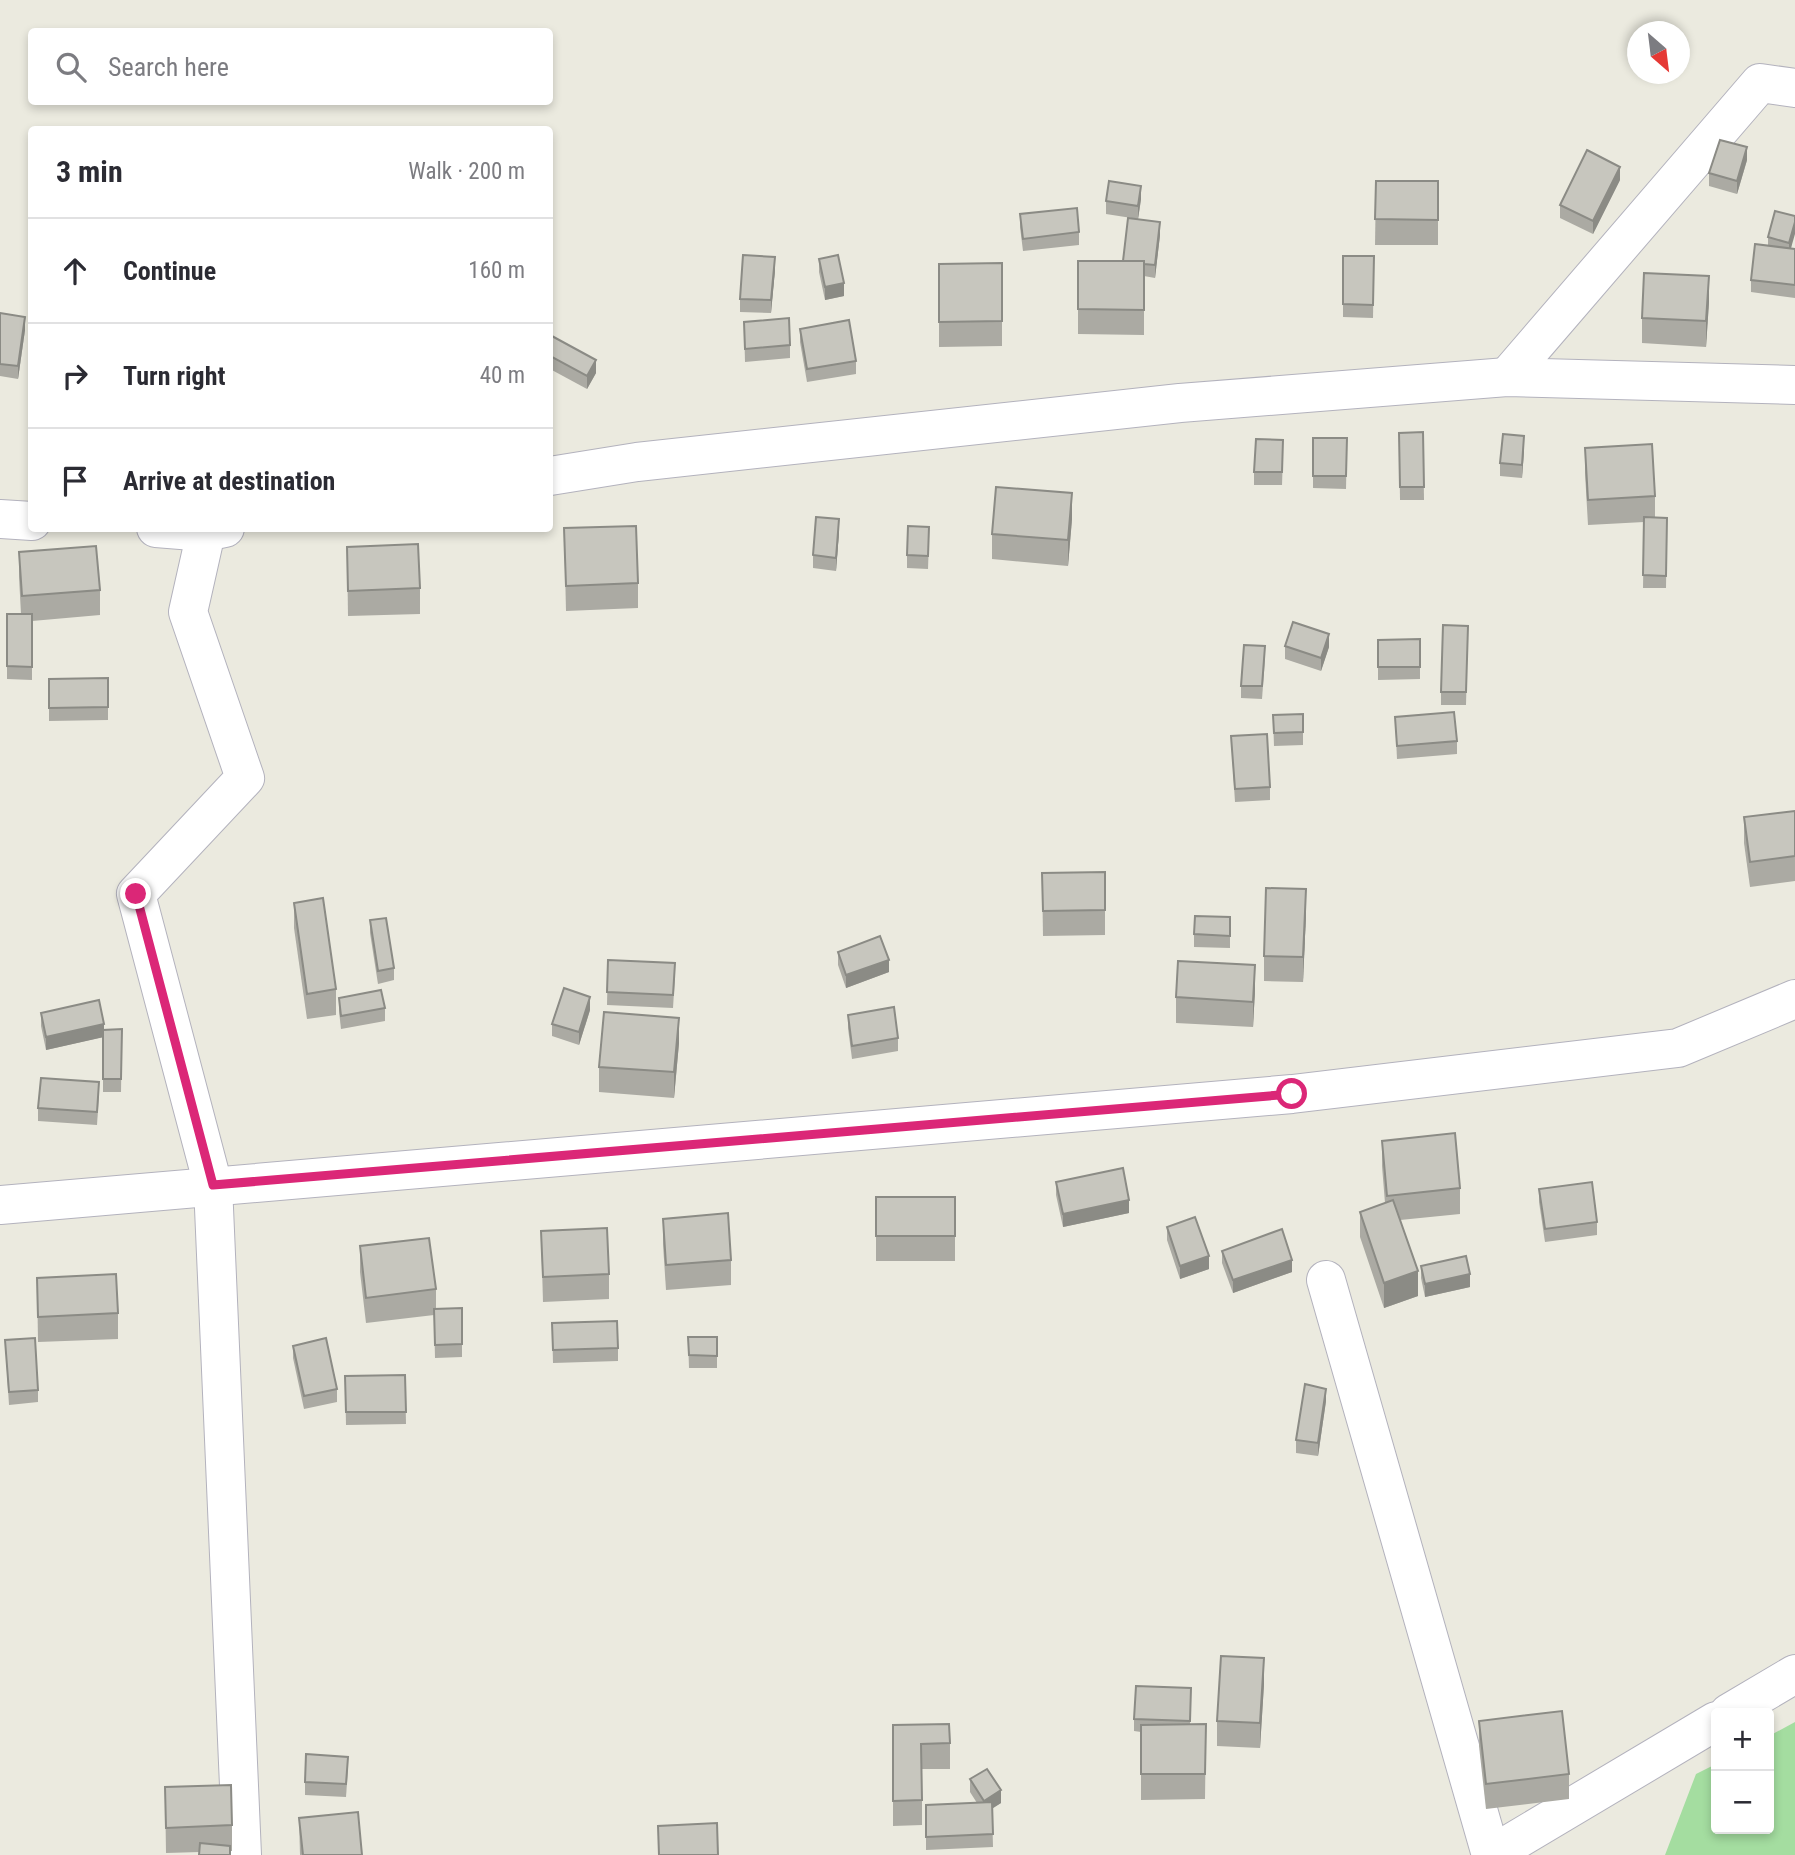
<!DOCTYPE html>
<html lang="en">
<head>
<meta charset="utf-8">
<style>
	:root { --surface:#fff; --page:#f2f2f3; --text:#2b2b33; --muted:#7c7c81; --line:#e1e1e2 }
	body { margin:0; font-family:"Roboto Condensed",sans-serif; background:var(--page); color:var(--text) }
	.controls { position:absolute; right:21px; bottom:21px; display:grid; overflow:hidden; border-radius:7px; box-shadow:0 4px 10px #0003 }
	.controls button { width:63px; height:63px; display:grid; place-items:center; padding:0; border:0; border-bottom:2px solid var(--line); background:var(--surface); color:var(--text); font:35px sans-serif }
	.compass { position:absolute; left:1627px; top:21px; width:63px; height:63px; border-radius:50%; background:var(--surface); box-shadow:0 4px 10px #0003; rotate:152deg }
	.stop { position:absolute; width:21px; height:21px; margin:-16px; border:5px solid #db2777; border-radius:50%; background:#fff }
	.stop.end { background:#db2777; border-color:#fff; box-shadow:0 2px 7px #0008 }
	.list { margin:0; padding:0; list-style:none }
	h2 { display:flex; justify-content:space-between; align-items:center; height:91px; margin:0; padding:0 28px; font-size:30px }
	h2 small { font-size:23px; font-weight:400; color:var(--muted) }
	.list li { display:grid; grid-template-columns:46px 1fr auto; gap:21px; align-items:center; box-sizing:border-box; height:105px; padding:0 28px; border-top:2px solid var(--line) }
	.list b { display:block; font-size:26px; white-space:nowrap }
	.list em { font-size:23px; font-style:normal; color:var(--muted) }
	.icon { flex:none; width:38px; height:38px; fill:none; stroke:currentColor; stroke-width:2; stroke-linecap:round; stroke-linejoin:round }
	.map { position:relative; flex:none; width:1795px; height:1855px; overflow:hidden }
	.search { position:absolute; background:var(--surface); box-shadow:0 4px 10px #0003; left:28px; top:28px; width:525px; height:77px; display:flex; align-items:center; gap:18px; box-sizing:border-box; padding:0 24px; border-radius:7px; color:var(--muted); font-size:26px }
	.panel { position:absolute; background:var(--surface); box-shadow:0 4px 10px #0003; left:28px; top:126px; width:525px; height:406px; border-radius:7px }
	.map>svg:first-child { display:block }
</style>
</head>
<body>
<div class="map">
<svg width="1795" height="1855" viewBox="0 0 1795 1855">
	<rect width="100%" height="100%" fill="#ebeadf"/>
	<polygon fill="#a4dda0" points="1795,1722 1795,1855 1665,1855 1696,1774 1716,1764 1716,1829 1769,1829 1769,1736"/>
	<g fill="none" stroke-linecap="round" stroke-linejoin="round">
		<g stroke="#b3b2bd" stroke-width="40">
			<g id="minor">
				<polyline points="1507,377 1760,83 1795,88"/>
				<polyline points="550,476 637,462 1180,403 1507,377 1795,385"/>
				<polyline points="0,519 32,521"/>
				<polyline points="156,528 206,532 225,528"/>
				<polyline points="206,532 188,612 245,778 136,894 213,1185 242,1855"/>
				<polyline points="0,1205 1292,1094 1678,1048 1795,999"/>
				<polyline points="1326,1280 1491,1855"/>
				<polyline points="1729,1713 1795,1674"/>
				<polyline points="1491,1855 1716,1721"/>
			</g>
		</g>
		<use href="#minor" stroke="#fff" stroke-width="38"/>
	</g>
	<g fill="#abaaa3">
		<polygon points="1747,160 1737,194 1709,186 1709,173"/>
		<polygon points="1620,180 1593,234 1560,218 1560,205"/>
		<polygon points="1376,181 1438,181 1438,245 1375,245"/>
		<polygon points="1141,199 1138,219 1106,214 1106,201"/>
		<polygon points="1020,214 1079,232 1079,245 1023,251 1020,227"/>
		<polygon points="1795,216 1791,248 1795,249 1795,298 1751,292 1751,280 1768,245 1768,237"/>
		<polygon points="1160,235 1155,278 1144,276 1144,335 1078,334 1078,261 1123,261"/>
		<polygon points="1343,256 1374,256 1373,318 1343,317"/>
		<polygon points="819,259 844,296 825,300 819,272"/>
		<polygon points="1002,263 1002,346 939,347 939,264"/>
		<polygon points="775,270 771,313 740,312 740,299"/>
		<polygon points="1709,302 1706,347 1642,343 1642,318"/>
		<polygon points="0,313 25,330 18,379 0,376"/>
		<polygon points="744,322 790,345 790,358 745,362"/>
		<polygon points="800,329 856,361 856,374 807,382 800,342"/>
		<polygon points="550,335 596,373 587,389 550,369"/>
		<polygon points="1423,432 1424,500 1400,500 1399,433"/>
		<polygon points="1313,438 1347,438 1346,489 1313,488"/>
		<polygon points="1585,448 1655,496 1655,517 1667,518 1666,588 1643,588 1644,522 1588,525 1585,473"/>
		<polygon points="1524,449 1522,478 1500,476 1500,463"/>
		<polygon points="1283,453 1282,485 1254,485 1254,472"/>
		<polygon points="1072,519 1068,566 992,559 992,534"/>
		<polygon points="564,528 638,583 638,608 566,611"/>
		<polygon points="839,532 836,571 813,568 813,555"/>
		<polygon points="929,540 928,569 907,568 907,555"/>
		<polygon points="347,547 420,588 420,614 348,616"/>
		<polygon points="19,552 100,590 100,615 32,621 32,680 7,679 7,614 21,614 19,577"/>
		<polygon points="1468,626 1466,705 1441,705 1441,692"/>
		<polygon points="1420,639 1420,679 1378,680 1378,640"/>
		<polygon points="1285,646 1329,647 1321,671 1285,659"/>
		<polygon points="1265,659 1262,699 1241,698 1241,686"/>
		<polygon points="108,678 108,720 49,721 49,679"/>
		<polygon points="1303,714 1303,745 1274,746 1273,715"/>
		<polygon points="1395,717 1457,741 1457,754 1397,759"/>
		<polygon points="1231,736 1270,787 1270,800 1235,802"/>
		<polygon points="1795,811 1795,881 1750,887 1744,843 1744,817"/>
		<polygon points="1105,872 1105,935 1043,936 1042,873"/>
		<polygon points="294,903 336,989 336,1015 307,1019 294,928"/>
		<polygon points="1306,914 1303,982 1264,981 1264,956"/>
		<polygon points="1230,917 1230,948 1194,947 1194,934"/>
		<polygon points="370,920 394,968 394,980 378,984 370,933"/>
		<polygon points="838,952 889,972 846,988 838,965"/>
		<polygon points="608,960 675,976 673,1008 607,1005"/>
		<polygon points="1255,990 1253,1027 1176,1023 1176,997"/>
		<polygon points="339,998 385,1008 385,1021 341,1029 339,1011"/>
		<polygon points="590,1010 579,1045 552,1036 552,1024"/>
		<polygon points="41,1013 104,1030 122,1029 121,1092 103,1092 103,1037 46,1050 41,1026"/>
		<polygon points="848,1015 898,1038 898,1051 852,1059 848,1028"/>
		<polygon points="679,1043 674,1098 599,1092 599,1067"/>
		<polygon points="99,1095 97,1125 38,1121 38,1108"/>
		<polygon points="1382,1141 1460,1188 1460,1214 1400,1220 1418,1296 1384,1308 1360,1237 1360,1212 1385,1203 1382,1166"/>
		<polygon points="1056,1182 1129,1213 1063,1227 1056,1195"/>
		<polygon points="1539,1189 1597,1222 1597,1235 1545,1242 1539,1202"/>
		<rect x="876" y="1197" width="79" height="64"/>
		<polygon points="663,1219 731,1260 731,1285 666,1290 663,1244"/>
		<polygon points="1167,1227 1209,1269 1180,1279 1167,1240"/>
		<polygon points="541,1231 609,1274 609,1299 543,1302"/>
		<polygon points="360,1246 436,1289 436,1309 462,1308 462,1357 435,1358 434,1315 366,1323 360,1272"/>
		<polygon points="1222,1251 1292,1272 1233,1293 1222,1263"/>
		<polygon points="1421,1266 1470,1287 1425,1297 1421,1278"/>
		<polygon points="37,1278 118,1313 118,1339 38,1342"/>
		<polygon points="552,1323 618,1348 618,1361 553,1363"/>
		<polygon points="688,1337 717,1337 717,1368 689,1368"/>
		<polygon points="5,1340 38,1390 38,1402 9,1405"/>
		<polygon points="293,1346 337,1389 337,1402 304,1409 293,1358"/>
		<polygon points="405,1375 406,1424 346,1425 345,1376"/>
		<polygon points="1326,1401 1318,1456 1296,1453 1296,1440"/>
		<polygon points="1264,1684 1260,1748 1217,1746 1217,1721"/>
		<polygon points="1191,1688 1190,1724 1206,1724 1205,1799 1141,1800 1141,1732 1134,1731 1134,1719"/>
		<polygon points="1479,1721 1569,1774 1569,1799 1486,1809 1479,1746"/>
		<polygon points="893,1725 950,1743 950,1769 922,1769 922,1825 893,1826"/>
		<polygon points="348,1769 346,1797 305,1795 305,1782"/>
		<polygon points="970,1779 1001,1803 992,1808 993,1847 926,1850 926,1805 977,1803 970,1792"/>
		<polygon points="165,1787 232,1825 232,1851 230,1851 230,1855 200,1852 166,1853"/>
		<polygon points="299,1818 362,1855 300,1855"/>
	</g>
	<g fill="#8b8b85">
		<polygon points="1747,147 1747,160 1737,194 1737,181"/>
		<polygon points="1620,167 1620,180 1593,234 1593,221"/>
		<polygon points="1141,186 1141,199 1138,219 1138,206"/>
		<polygon points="1160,222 1160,235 1155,278 1155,265"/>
		<polygon points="1795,222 1795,234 1789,255 1789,243"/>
		<polygon points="775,257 775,270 771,313 771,300"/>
		<polygon points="1709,276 1709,302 1706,347 1706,321"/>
		<polygon points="844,283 844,296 825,300 825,287"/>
		<polygon points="25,317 25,330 18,379 18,366"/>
		<polygon points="596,360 596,373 587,389 587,376"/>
		<polygon points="1524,436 1524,449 1522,478 1522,465"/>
		<polygon points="1072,493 1072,519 1068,566 1068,540"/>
		<polygon points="839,519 839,532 836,571 836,558"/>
		<polygon points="1329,634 1329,647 1321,671 1321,658"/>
		<polygon points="1306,889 1306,914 1303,982 1303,957"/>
		<polygon points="889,960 889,972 846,988 846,975"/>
		<polygon points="1255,965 1255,990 1253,1027 1253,1002"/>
		<polygon points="590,997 590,1010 579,1045 579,1032"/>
		<polygon points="679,1018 679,1043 674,1098 674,1072"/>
		<polygon points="104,1024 104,1037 46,1050 46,1037"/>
		<polygon points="1129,1200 1129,1213 1063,1227 1063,1214"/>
		<polygon points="1209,1256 1209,1269 1180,1279 1180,1266"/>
		<polygon points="1292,1260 1292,1272 1233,1293 1233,1280"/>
		<polygon points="1418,1271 1418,1296 1384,1308 1384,1283"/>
		<polygon points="1470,1274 1470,1287 1425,1297 1425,1284"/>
		<polygon points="1326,1389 1326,1401 1318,1456 1318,1443"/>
		<polygon points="1264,1658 1264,1684 1260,1748 1260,1723"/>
		<polygon points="1001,1790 1001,1803 984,1814 984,1801"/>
	</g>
	<g fill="#c7c6be" stroke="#8b8b85" stroke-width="2">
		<polygon points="1720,140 1747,147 1737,181 1709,173"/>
		<polygon points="1587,150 1620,167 1593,221 1560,205"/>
		<polygon points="1109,181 1141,186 1138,206 1106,201"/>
		<polygon points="1376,181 1438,181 1438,220 1375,219"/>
		<polygon points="1077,208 1079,232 1023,239 1020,214"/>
		<polygon points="1775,211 1795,216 1795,222 1789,243 1768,237"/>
		<polygon points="1128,218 1160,222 1155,265 1144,264 1144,261 1123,261"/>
		<polygon points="1755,244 1795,249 1795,285 1751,280"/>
		<polygon points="743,255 775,257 771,300 740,299"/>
		<polygon points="838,255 844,283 825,287 819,259"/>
		<polygon points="1343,256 1374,256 1373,305 1343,304"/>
		<polygon points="1078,261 1144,261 1144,310 1078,309"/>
		<polygon points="1002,263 1002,321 939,322 939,264"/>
		<polygon points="1644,273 1709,276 1706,321 1642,318"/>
		<polygon points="0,313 25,317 18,366 0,364"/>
		<polygon points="789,318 790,345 745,349 744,322"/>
		<polygon points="849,320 856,361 807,369 800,329"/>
		<polygon points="550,335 596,360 587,376 550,356"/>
		<polygon points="1423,432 1424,487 1400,487 1399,433"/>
		<polygon points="1503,434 1524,436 1522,465 1500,463"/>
		<polygon points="1313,438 1347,438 1346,476 1313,476"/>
		<polygon points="1256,439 1283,440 1282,472 1254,472"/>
		<polygon points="1652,444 1655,496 1588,500 1585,448"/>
		<polygon points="996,487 1072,493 1068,540 992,534"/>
		<polygon points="816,517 839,519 836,558 813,555"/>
		<polygon points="1644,517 1667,518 1666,576 1643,575"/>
		<polygon points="636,526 638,583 566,586 564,528"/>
		<polygon points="908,526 929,527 928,556 907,555"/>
		<polygon points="418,544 420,588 348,591 347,547"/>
		<polygon points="96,546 100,590 22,596 19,552"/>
		<polygon points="7,614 32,614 32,667 7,666"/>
		<polygon points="1293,622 1329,634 1321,658 1285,646"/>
		<polygon points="1443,625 1468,626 1466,692 1441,692"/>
		<polygon points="1420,639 1420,667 1378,667 1378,640"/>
		<polygon points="1244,645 1265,646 1262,686 1241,686"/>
		<polygon points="108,678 108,707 49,708 49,679"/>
		<polygon points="1454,712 1457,741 1397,746 1395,717"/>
		<polygon points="1303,714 1303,732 1274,733 1273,715"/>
		<polygon points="1267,734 1270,787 1235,789 1231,736"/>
		<polygon points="1795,811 1795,856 1750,862 1744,817"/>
		<polygon points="1105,872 1105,910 1043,911 1042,873"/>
		<polygon points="1266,888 1306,889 1303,957 1264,956"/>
		<polygon points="323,898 336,989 307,994 294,903"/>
		<polygon points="1195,916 1230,917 1230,936 1194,934"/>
		<polygon points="386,918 394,968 378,971 370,920"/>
		<polygon points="880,936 889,960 846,975 838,952"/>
		<polygon points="608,960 675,963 673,995 607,992"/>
		<polygon points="1178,961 1255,965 1253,1002 1176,997"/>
		<polygon points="564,988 590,997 579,1032 552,1024"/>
		<polygon points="381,990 385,1008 341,1016 339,998"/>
		<polygon points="99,1000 104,1024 46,1037 41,1013"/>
		<polygon points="894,1007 898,1038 852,1046 848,1015"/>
		<polygon points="604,1012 679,1018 674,1072 599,1067"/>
		<polygon points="122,1029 121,1079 103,1079 103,1030"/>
		<polygon points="41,1078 99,1082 97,1112 38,1108"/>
		<polygon points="1455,1133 1460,1188 1387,1196 1382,1141"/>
		<polygon points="1123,1168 1129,1200 1063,1214 1056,1182"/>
		<polygon points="1592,1182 1597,1222 1545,1229 1539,1189"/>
		<rect x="876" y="1197" width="79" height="39"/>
		<polygon points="1393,1200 1418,1271 1384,1283 1360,1212"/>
		<polygon points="728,1213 731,1260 666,1265 663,1219"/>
		<polygon points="1195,1217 1209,1256 1180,1266 1167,1227"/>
		<polygon points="607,1228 609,1274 543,1277 541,1231"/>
		<polygon points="1282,1229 1292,1260 1233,1280 1222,1251"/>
		<polygon points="429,1238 436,1289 366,1298 360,1246"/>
		<polygon points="1466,1256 1470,1274 1425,1284 1421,1266"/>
		<polygon points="116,1274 118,1313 38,1317 37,1278"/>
		<polygon points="462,1308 462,1344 435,1345 434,1309"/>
		<polygon points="617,1321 618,1348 553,1350 552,1323"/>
		<polygon points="688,1337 717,1337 717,1356 689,1355"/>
		<polygon points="35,1338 38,1390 9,1392 5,1340"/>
		<polygon points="326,1338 337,1389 304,1396 293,1346"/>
		<polygon points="405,1375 406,1412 346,1412 345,1376"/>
		<polygon points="1305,1384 1326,1389 1318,1443 1296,1440"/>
		<polygon points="1221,1656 1264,1658 1260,1723 1217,1721"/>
		<polygon points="1136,1686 1191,1688 1190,1721 1134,1719"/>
		<polygon points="1562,1711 1569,1774 1486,1784 1479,1721"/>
		<polygon points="949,1724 950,1743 921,1744 922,1800 893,1801 893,1725"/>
		<polygon points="1206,1724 1205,1774 1141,1774 1141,1725"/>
		<polygon points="306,1754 348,1757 346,1784 305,1782"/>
		<polygon points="987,1769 1001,1790 984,1801 970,1779"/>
		<polygon points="231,1785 232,1825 166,1828 165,1787"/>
		<polygon points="992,1802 993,1834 926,1837 926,1805"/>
		<polygon points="358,1812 362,1855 303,1855 299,1818"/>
		<polygon points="717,1823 718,1855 659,1855 658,1826"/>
		<polygon points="200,1843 230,1846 230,1855 199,1855"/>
	</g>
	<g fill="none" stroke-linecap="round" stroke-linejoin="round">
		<polyline stroke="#db2777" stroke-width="9" points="136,894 213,1185 1292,1094"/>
	</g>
</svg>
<div class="controls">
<button>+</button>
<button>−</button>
</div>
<svg class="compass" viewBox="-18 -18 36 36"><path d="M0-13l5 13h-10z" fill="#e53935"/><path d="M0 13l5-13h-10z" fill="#7c7c81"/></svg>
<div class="stop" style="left:1292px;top:1094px"></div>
<div class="stop end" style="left:136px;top:894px"></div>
<div class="search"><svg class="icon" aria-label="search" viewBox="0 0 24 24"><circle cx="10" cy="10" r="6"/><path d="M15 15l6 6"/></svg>Search here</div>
<section class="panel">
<h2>3 min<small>Walk · 200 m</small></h2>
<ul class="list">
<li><svg class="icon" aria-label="ahead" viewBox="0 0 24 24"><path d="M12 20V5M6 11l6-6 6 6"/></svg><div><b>Continue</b></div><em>160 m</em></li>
<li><svg class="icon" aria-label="right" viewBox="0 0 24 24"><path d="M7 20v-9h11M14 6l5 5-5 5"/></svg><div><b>Turn right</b></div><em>40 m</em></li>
<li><svg class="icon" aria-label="arrive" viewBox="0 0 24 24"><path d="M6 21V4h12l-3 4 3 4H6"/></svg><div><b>Arrive at destination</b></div></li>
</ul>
</section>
</div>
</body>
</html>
